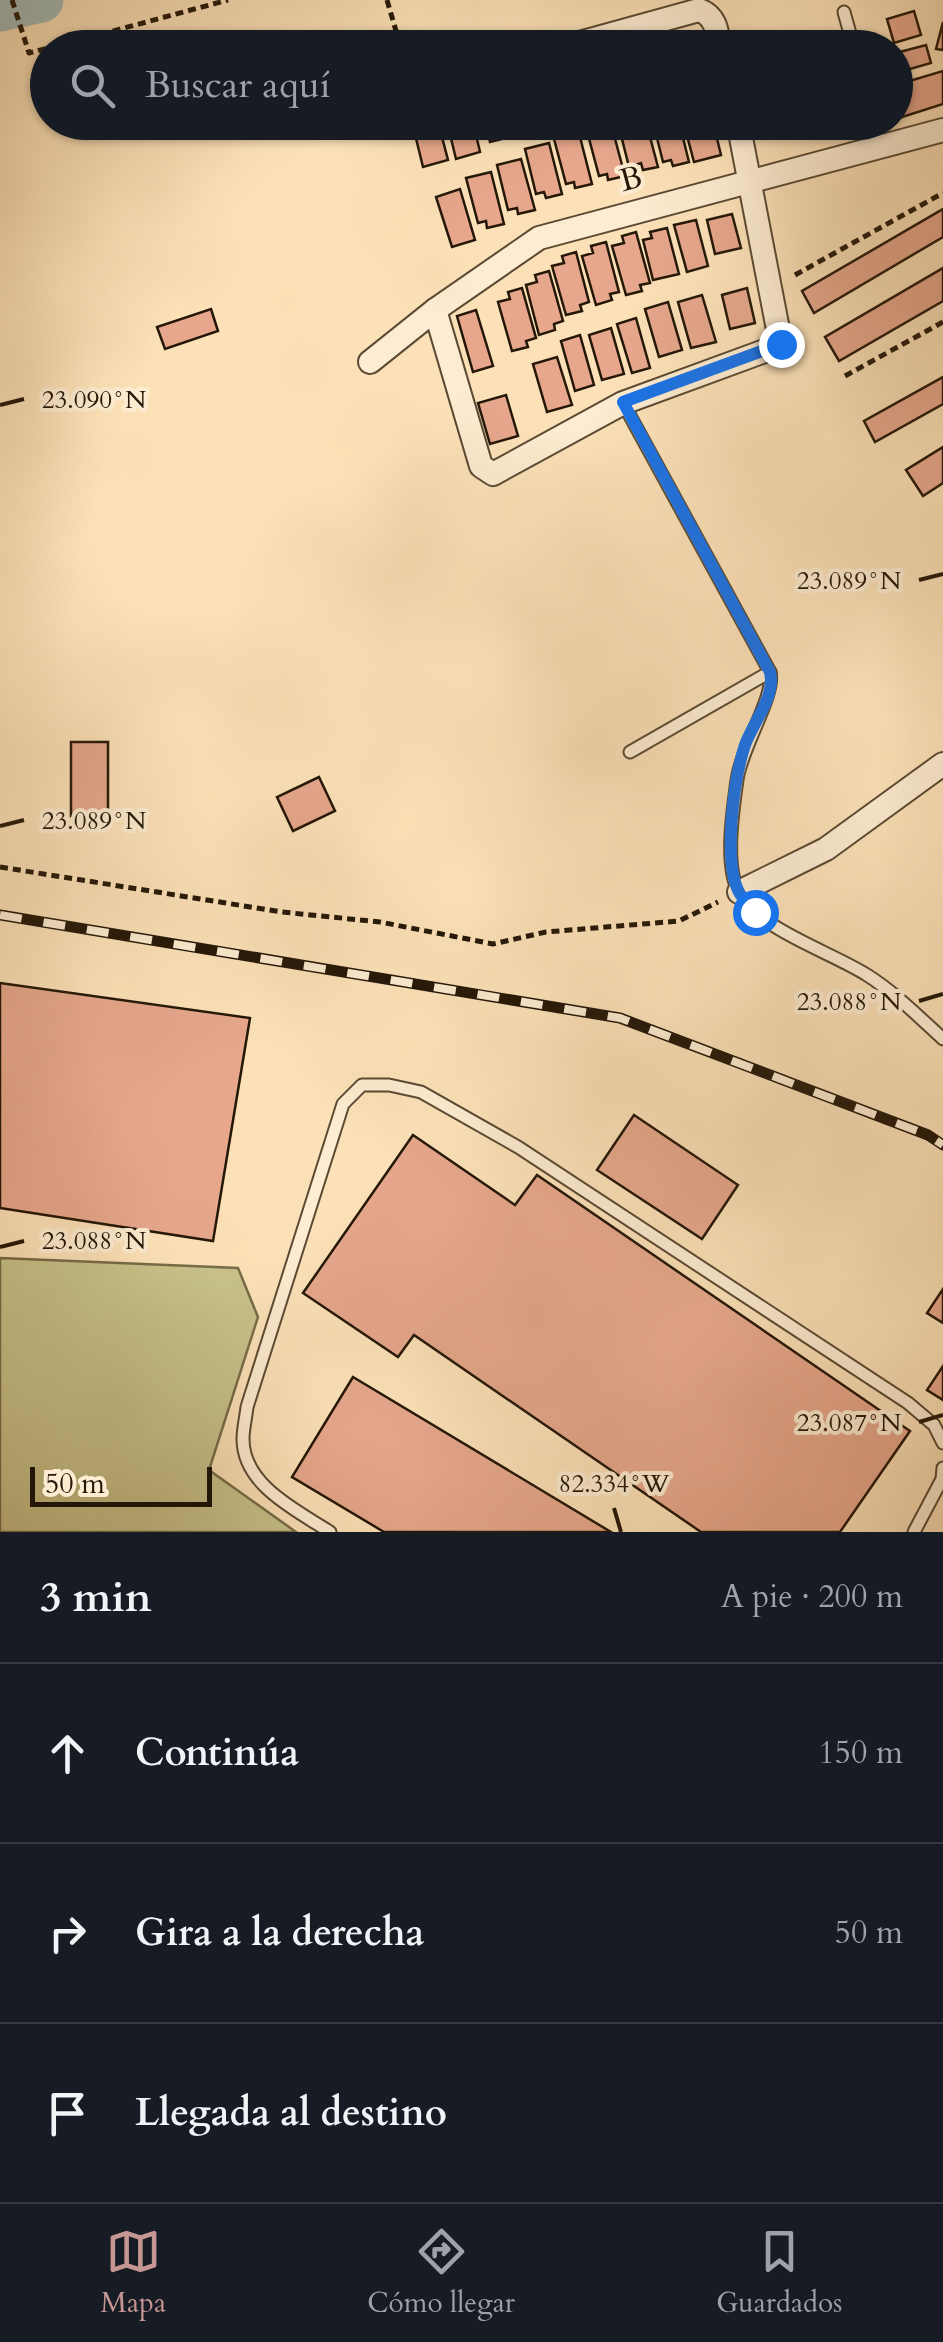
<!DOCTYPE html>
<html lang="es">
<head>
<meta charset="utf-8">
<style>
	:root { --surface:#171b24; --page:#242831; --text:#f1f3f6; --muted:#9ea1a6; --line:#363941; --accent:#c59692 }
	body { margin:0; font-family:Cardo,serif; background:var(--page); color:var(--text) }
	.scale { position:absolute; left:30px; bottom:25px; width:182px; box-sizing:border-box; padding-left:10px; border:5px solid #241707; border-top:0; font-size:28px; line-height:35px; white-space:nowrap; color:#241707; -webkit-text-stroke:8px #fdecd1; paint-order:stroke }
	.stop { position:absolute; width:30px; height:30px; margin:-22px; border:8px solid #1a73e8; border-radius:50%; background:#fff }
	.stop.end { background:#1a73e8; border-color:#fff; box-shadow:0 2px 10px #0008 }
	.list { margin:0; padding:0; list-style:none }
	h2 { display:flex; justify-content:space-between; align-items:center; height:130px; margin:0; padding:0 40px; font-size:42px }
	h2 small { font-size:32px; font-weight:400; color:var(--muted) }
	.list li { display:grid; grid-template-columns:65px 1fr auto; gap:30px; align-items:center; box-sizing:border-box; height:180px; padding:0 40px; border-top:2px solid var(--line) }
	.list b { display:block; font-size:38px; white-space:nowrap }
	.list em { font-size:32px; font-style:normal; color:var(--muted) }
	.icon { flex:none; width:55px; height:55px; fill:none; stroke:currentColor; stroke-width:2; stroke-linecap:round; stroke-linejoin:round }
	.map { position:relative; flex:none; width:943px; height:1532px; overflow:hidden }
	.search { position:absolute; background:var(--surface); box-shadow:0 2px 8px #0004; left:30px; right:30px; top:30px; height:110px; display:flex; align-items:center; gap:25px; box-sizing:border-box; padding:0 35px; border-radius:55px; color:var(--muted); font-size:38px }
	.sheet { height:670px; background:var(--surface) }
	nav { display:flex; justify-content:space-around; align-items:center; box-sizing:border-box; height:140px; border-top:2px solid var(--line); background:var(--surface); font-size:28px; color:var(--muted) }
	nav a { display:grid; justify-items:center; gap:5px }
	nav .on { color:var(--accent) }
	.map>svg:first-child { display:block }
</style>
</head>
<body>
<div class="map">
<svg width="943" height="1532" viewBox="0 0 943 1532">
	<rect width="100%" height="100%" fill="#fce1b8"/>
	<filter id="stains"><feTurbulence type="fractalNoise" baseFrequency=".002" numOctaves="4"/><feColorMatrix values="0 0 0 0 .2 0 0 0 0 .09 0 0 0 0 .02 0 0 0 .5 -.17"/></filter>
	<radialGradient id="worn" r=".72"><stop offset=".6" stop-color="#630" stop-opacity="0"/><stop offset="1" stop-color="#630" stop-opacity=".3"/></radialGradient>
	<polygon fill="#c7c18a" stroke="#766c48" stroke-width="2.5" points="0,1258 238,1268 258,1317 209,1470 296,1532 0,1532"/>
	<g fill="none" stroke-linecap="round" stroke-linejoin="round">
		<polyline stroke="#a3bbb9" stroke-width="45" points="0,9 41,0"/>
	</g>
	<g fill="#e6a78c" stroke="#241707" stroke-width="2.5">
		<polygon points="914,11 921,35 894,43 887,19"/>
		<polygon points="943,22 943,50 936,49"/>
		<polygon points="926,45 931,63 896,73 896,53"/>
		<polygon points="943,71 943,104 896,119 896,85"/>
		<polygon points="412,122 438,122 448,160 423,167"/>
		<polygon points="447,122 473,122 480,152 456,159"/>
		<polygon points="485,122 506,122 510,137 490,142"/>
		<polygon points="516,122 541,122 542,125 518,131"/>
		<polygon points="646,122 658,167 643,170 641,163 629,167 619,127"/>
		<polygon points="653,122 679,122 689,162 673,166 671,160 663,162"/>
		<polygon points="705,122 713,122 721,155 694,162 685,128"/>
		<polygon points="611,124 625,176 608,180 607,174 599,176 587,131"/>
		<polygon points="579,133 592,184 575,188 574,182 566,184 554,139"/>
		<polygon points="549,143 562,194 546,198 544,192 536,194 525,149"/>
		<polygon points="521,159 535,210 518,214 517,208 508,210 497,165"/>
		<polygon points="491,172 504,224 487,228 486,221 478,223 466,178"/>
		<polygon points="460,189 475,240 452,247 436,197"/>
		<polygon points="943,209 943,237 814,313 802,291"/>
		<polygon points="732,214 741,248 715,254 707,220"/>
		<polygon points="696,220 708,266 687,272 674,225"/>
		<polygon points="667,228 679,274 653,280 643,240 652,238 650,232"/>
		<polygon points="636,232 650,283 640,285 642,291 626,295 612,246 624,243 622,236"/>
		<polygon points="606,242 619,292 610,294 612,300 596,305 582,256 593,253 591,246"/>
		<polygon points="576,252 589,302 580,305 582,311 566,315 552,266 564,263 562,256"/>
		<polygon points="943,268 943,301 839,361 825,337"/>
		<polygon points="549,271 563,321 554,324 555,330 539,335 526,285 537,282 535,275"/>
		<polygon points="522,288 536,338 526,341 528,347 512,351 498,302 510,299 508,292"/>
		<polygon points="747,288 755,323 730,329 722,295"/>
		<polygon points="702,295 716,342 691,348 678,302"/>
		<polygon points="668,302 682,350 659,357 645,309"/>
		<polygon points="211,309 218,331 165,349 157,327"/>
		<polygon points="476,310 493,366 473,372 457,316"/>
		<polygon points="636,318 650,368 632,373 617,324"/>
		<polygon points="611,328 624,374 602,380 589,335"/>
		<polygon points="580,335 594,385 575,391 561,341"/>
		<polygon points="557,357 572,405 547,412 533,364"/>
		<polygon points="943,377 943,404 875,442 864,421"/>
		<polygon points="506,395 518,436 490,444 478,403"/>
		<polygon points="943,447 943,483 923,496 906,470"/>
		<rect x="71" y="742" width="37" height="74"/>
		<polygon points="319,777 335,811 293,831 277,797"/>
		<polygon points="0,983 250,1018 213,1241 0,1208"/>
		<polygon points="634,1115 738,1185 702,1239 597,1170"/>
		<polygon points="413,1135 515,1205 537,1175 910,1431 840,1532 701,1532 414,1335 398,1357 303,1293"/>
		<polygon points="943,1289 943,1323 927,1313"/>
		<polygon points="943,1366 943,1400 927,1390"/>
		<polygon points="353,1377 611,1532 384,1532 292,1477"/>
	</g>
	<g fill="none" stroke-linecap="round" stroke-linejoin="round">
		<g stroke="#5a4a33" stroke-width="15">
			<g id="service">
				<polyline points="844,12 854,48"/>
				<polyline points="874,122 880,146"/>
				<polyline points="623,403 770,672 630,752"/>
				<path d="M 770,672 C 776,695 741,748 737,780 C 733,810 724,865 739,893 C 760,930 831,952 867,975 C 894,992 919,1017 943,1039"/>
				<path d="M 330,1532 C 296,1510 243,1485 243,1439 C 243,1429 246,1417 247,1407 L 343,1104 L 362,1085 L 389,1085 L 421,1092 L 518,1147 L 908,1403 L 934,1425 L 943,1443"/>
				<polyline points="914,1532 942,1479 943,1468"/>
			</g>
		</g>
		<g stroke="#5a4a33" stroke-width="26">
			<g id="minor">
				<path d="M 561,48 L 699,10 C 716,16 717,31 720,48"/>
				<polyline points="435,310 481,466 493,474 623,403 781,345 738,122"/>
				<polyline points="370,362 435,310 539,238 943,130"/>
				<polyline points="739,892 826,849 943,764"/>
			</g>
		</g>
		<g stroke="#241707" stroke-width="5" stroke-dasharray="8 5" stroke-linecap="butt">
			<polyline points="12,0 29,53 48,48"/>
			<polyline points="387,0 401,48"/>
			<polyline points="50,48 228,0"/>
			<polyline points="795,275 943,193"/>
			<polyline points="845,376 943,322"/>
			<polyline points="0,867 282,912 380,922 493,944 546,932 679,921 718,902"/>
		</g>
		<use href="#service" stroke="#fdecd1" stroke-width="11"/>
		<use href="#minor" stroke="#fdecd1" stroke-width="22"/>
		<g stroke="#241707" stroke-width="11">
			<polyline id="rail" points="0,915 620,1018 928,1135 943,1145"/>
		</g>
		<use href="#rail" stroke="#fdecd1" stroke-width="8" stroke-dasharray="22" stroke-linecap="butt"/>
	</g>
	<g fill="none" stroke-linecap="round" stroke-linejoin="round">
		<path stroke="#1a73e8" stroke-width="12" d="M 755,912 C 750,906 744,900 740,894 C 722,863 734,778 745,745 C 753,722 776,697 770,672 L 623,402 L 781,344"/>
	</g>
	<path fill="none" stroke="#241707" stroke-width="4" d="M 0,405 L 24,399M 919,580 L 943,574M 0,826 L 24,820M 919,1001 L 943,994M 0,1247 L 24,1241M 919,1422 L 943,1415M 614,1508 L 621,1532"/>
	<g text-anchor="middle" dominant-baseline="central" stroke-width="8" stroke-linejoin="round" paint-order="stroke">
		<g font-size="32" fill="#241707" stroke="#fdecd1">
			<text transform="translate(631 179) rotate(-15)">B</text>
		</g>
	</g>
	<g font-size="25" text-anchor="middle" fill="#241707" stroke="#fdecd1" stroke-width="8" stroke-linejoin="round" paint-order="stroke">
		<text x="94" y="408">23.090°N</text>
		<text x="849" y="589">23.089°N</text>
		<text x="94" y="829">23.089°N</text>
		<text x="849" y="1010">23.088°N</text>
		<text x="94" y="1249">23.088°N</text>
		<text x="849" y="1431">23.087°N</text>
		<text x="614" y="1492">82.334°W</text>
	</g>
	<rect width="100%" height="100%" filter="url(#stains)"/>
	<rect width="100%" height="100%" fill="url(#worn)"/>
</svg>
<div class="scale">50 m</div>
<div class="stop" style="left:755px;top:912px"></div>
<div class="stop end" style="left:781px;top:344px"></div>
<div class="search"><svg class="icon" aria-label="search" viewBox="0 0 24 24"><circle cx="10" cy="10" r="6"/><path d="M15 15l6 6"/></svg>Buscar aquí</div>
</div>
<section class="sheet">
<h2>3 min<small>A pie · 200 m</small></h2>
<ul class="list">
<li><svg class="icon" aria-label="ahead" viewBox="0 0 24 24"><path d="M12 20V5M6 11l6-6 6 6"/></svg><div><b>Continúa</b></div><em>150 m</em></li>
<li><svg class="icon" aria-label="right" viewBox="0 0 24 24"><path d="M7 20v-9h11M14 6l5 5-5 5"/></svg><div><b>Gira a la derecha</b></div><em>50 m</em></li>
<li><svg class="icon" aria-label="arrive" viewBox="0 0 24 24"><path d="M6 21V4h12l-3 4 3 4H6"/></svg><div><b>Llegada al destino</b></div></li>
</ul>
</section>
<nav>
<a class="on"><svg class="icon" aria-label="map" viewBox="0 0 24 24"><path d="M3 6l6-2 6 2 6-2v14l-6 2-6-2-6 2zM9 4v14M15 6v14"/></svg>Mapa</a>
<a><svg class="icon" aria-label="directions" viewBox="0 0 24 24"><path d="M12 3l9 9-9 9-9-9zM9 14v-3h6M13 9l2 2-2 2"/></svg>Cómo llegar</a>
<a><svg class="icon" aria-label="saved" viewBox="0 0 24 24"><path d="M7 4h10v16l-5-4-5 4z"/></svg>Guardados</a>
</nav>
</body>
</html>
